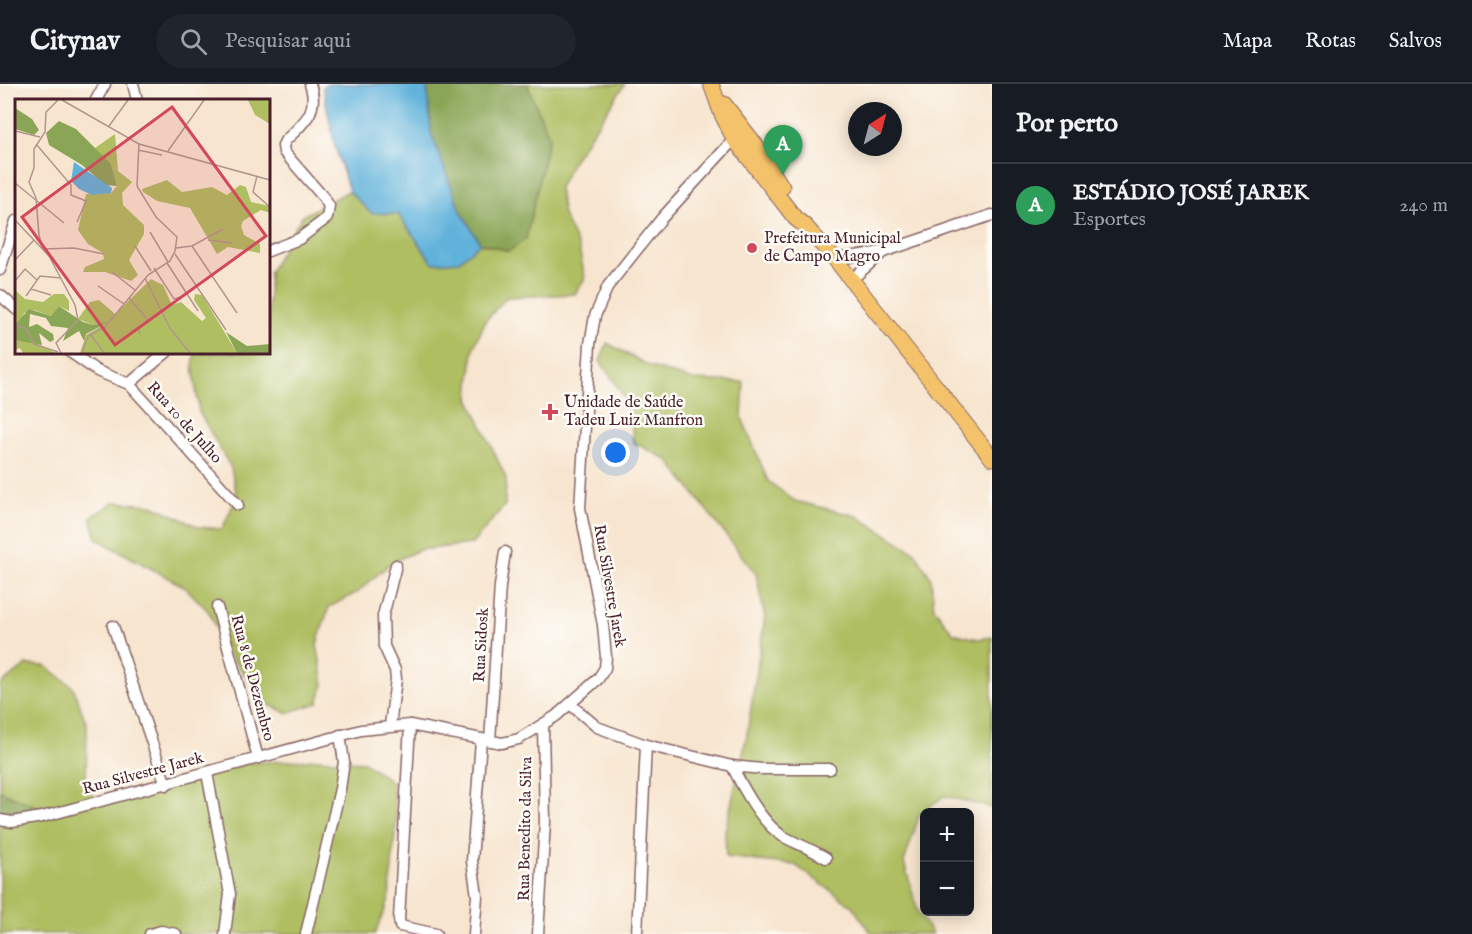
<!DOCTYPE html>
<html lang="pt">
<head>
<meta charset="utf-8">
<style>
	:root { --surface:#171b24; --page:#20242c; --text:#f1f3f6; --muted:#9ea1a6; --line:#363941; --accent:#d1495b }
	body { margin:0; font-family:"IM FELL English",serif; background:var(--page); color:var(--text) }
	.controls { position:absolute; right:18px; bottom:18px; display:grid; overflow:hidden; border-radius:9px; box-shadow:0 3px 15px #0003 }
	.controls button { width:54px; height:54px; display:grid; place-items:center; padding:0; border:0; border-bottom:2px solid var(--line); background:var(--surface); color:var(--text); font:30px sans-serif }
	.compass { position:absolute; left:848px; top:18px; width:54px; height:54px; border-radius:50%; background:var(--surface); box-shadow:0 3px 15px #0003; rotate:36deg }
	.you { position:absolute; left:616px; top:369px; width:21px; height:21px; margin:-15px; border:4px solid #fff; border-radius:50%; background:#1a73e8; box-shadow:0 0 0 9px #1a73e833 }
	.badge { display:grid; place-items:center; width:39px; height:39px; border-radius:50%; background:var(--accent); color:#fff; font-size:20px; font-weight:700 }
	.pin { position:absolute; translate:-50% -50px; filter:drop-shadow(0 2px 3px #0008) }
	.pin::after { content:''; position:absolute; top:32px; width:21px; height:18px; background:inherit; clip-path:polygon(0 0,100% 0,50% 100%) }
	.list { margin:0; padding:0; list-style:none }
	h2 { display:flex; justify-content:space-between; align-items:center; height:78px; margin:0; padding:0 24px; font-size:26px }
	h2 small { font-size:20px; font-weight:400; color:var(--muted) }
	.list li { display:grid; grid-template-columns:39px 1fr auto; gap:18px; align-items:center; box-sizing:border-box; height:84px; padding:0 24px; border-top:2px solid var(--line) }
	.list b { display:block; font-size:22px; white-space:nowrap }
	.list p { margin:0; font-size:20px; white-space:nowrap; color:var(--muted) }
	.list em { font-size:20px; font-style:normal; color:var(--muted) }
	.icon { flex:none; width:33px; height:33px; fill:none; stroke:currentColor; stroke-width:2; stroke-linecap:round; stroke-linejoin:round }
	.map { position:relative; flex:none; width:992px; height:850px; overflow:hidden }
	header { display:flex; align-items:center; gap:36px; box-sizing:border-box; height:84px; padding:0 30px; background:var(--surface); border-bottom:2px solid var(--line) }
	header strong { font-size:28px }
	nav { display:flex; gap:33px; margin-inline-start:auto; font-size:21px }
	.search { width:420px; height:54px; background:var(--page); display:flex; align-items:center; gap:15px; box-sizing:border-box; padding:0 21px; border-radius:33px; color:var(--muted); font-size:22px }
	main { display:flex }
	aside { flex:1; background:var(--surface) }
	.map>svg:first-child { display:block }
</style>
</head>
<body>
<header>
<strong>Citynav</strong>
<div class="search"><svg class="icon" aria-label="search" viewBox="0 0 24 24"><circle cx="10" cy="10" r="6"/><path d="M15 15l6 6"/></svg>Pesquisar aqui</div>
<nav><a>Mapa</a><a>Rotas</a><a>Salvos</a></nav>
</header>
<main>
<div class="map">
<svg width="992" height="850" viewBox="0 0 992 850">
	<rect width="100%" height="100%" fill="#fdfcf7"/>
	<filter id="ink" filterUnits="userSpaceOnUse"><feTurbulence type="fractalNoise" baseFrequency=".0167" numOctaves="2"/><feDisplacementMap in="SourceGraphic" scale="12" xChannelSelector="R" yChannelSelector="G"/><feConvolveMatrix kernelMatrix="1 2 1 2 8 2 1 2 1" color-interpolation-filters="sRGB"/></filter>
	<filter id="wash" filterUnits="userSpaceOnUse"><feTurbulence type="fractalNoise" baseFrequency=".008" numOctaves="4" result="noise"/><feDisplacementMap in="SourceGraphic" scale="24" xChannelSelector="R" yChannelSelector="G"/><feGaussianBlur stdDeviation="1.35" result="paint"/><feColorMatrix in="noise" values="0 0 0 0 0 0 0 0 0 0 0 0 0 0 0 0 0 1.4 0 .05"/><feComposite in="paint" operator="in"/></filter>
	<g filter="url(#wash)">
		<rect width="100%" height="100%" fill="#f7e5cf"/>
		<g fill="#aebe60" stroke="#7c6e46" stroke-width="1.5">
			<polygon points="527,0 625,0 570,81 559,104 563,131 579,164 585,194 575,210 507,213 486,236 473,265 469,314 506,394 505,421 472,460 419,466 392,478 358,508 329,523 317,560 324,600 318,619 287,629 269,621 227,568 209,528 185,503 97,455 91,433 114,418 152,421 199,443 222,445 237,412 231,384 199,328 193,281 195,269 268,268 269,188 302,132 349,107 371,129 398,130 433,179 459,177 480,159 509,167 549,53"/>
			<polygon points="607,259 651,283 693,296 744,298 742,334 768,397 795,417 857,432 915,468 931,494 934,524 953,549 978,555 992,553 992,724 944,712 920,730 904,778 918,828 932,850 872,850 852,822 795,781 726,773 725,747 746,656 765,533 756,490 668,376 633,358 631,323 600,277"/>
			<polygon points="27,581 46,582 73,603 87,641 86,702 96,716 250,679 318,675 364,678 392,698 396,738 389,815 375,850 0,850 0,727 40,724 0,707 0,601"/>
		</g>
		<g fill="#8aa556" stroke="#6a6240" stroke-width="1.5">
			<polygon points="427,0 527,0 549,53 526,155 509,167 480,159 460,126 431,49"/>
			<polygon points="0,707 42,725 0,727"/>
		</g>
		<polygon fill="#61b2db" stroke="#566883" stroke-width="1.5" points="326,0 427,0 431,49 460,126 480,159 459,177 433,179 398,130 371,129 349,107 334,59 323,3"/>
	</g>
	<g filter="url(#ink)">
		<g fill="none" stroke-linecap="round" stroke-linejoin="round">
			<g stroke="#876464" stroke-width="13">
				<g id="minor">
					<polyline points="133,0 137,16"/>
					<polyline points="96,16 105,0"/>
					<path d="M 268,167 L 299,155 L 327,134 L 329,122 L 324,114 L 284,68 L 283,62 L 285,57 C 303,39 320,28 310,0"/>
					<polyline points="835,175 883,168 992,131"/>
					<polyline points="0,186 16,137"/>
					<polyline points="851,196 883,168"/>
					<polyline points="0,211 16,225"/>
					<polyline points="70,268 97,287 129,300 238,421"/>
					<polyline points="129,300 167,268"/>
					<polyline points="217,523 258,674"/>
					<polyline points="113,542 166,701"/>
					<polyline points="570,620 597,643 646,661 732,682 762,685 830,685"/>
					<polyline points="410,641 399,835 400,842 436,850"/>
					<polyline points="390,642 396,595 395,586 384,562 383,532 396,481"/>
					<polyline points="490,657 500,502 505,468"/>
					<path d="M 732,682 C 743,704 762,740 784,753 C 798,760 813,766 826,774"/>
					<polyline points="207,689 230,810 225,850"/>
					<polyline points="0,736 12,738 42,733 361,646 410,641 502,659 519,655 556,632 598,595 605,584 606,573 603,541 580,424 590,260 595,232 608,202 662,134 737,52"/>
					<polyline points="150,850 161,847 176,850"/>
					<polyline points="306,850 340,705 344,678 340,651"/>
					<polyline points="474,850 477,812 472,777 481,656"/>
					<polyline points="538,850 545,738 543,642"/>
					<polyline points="637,850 646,661"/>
				</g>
			</g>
			<g stroke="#876464" stroke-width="17">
				<g id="primary">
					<polyline points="711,0 721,28 734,55 795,134 805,142 835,175 992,374"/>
					<polyline points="724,20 755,60 782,103"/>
				</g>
			</g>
			<use href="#minor" stroke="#fff" stroke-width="10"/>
			<use href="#primary" stroke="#f4c26a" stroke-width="15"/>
		</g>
	</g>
	<g fill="#d1495b" stroke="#fdfcf7" stroke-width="2">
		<circle cx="752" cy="164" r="6"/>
		<path d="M547 319h6v6h6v6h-6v6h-6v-6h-6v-6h6z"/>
	</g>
	<g text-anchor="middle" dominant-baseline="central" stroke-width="5" stroke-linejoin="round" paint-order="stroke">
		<g font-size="16" fill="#4a1f2b" stroke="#fdfcf7" text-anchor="start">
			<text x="764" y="155">Prefeitura Municipal<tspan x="764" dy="18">de Campo Magro</tspan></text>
			<text x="564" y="319">Unidade de Saúde<tspan x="564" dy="18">Tadeu Luiz Manfron</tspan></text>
		</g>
		<g font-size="16" fill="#4a1f2b" stroke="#fdfcf7">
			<text transform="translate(184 339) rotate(48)">Rua 10 de Julho</text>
			<text transform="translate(609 502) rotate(80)">Rua Silvestre Jarek</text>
			<text transform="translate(482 561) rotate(-87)">Rua Sidosk</text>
			<text transform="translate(252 594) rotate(75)">Rua 8 de Dezembro</text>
			<text transform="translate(143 690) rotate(-15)">Rua Silvestre Jarek</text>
			<text transform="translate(526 745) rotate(-89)">Rua Benedito da Silva</text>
		</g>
	</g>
	<g transform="translate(15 15)">
		<rect width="255" height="255" fill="#f7e5cf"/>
		<path d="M 233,1 L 255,1 L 255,25 L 240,16 ZM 100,35 L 103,72 L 117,83 L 107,94 L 108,106 L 129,126 L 129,135 L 114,161 L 123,176 L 116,182 L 90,173 L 68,173 L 70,168 L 89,160 L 88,154 L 73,145 L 63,131 L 71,95 L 96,94 L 102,87 L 96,65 L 86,59 L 80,49 ZM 152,81 L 167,93 L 197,88 L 212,96 L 225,86 L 231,88 L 236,103 L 255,107 L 255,114 L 246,111 L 228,122 L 226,127 L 229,136 L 245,145 L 245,154 L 213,148 L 202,155 L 175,109 L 142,102 L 128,93 L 127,90 ZM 136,180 L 148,186 L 157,206 L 166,203 L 187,222 L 191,219 L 179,201 L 180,195 L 187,196 L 222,254 L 65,254 L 71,236 L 91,224 L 78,226 L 63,220 L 75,203 L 84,201 L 100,215 ZM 0,191 L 10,200 L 28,203 L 39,195 L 49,195 L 54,202 L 54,212 L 44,207 L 36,217 L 19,211 L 9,214 L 6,224 L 0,226 ZM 0,241 L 19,243 L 41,254 L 8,254 L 5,249 L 0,251 Z" fill="#aebe60"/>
		<path d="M 0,9 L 17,20 L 24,31 L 19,36 L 0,30 ZM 44,22 L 61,30 L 96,65 L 102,87 L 90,86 L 67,66 L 34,46 L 31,34 ZM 44,207 L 68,223 L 78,226 L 93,223 L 71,235 L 69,242 L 64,232 L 48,242 L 53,229 L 36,227 L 31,219 L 15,215 L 14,228 L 22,225 L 38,235 L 39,241 L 35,243 L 24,234 L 27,246 L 0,241 L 0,226 L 14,210 L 36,217 ZM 211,233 L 232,247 L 255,245 L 255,254 L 222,254 Z" fill="#8aa556"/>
		<path d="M 59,63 L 97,89 L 96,94 L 77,96 L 64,90 L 56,82 Z" fill="#61b2db"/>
		<path fill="none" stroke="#b2968d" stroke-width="1.5" d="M 43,1 L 31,13 L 30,33 L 19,50 L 19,69 L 14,83 L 21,99 L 24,136 L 28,150 L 59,149 L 89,155M 47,1 L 124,45 L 255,81M 94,27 L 113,1M 0,32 L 25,38M 21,45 L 56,86 L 56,96 L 71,102 L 62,123M 123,51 L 147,56M 153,52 L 189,1M 242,77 L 238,93 L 255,108M 0,84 L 49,124M 0,121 L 34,157 L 60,206 L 63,221 L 41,244 L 46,254M 135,133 L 153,163M 193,141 L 217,144M 120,147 L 136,172M 177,147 L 222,214M 161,149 L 177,147 L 208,130M 160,155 L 211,231M 0,161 L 19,141M 152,164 L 183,212M 139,169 L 159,200 L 166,198M 97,173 L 120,191M 130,179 L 155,229 L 175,254M 0,182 L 10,170 L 22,181M 83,187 L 109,205M 16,190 L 36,196M 11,197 L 25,177 L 46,179M 114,199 L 134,222 L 123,229 L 125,235M 0,226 L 12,230 L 19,245 L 43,253M 76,236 L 89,254M 67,254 L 73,237 L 90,228 L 133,176 L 155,162 L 160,152 L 162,138 L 141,118 L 122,87 L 124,44"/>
		<path fill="#d1495b" fill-opacity="0.15" stroke="#d1495b" stroke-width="3" d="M 157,8 L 251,137 L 100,246 L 7,118 Z"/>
		<rect width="255" height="255" fill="none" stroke="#4a1f2b" stroke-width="3"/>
	</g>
</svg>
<div class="controls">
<button>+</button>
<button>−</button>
</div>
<svg class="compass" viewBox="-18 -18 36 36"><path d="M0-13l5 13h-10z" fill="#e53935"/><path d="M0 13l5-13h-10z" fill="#9ea1a6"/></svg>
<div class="you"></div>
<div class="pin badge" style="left:783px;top:91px;background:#2e9e5b">A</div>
</div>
<aside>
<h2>Por perto<small></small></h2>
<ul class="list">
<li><span class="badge" style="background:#2e9e5b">A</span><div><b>ESTÁDIO JOSÉ JAREK</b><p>Esportes</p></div><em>240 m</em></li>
</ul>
</aside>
</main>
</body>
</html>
